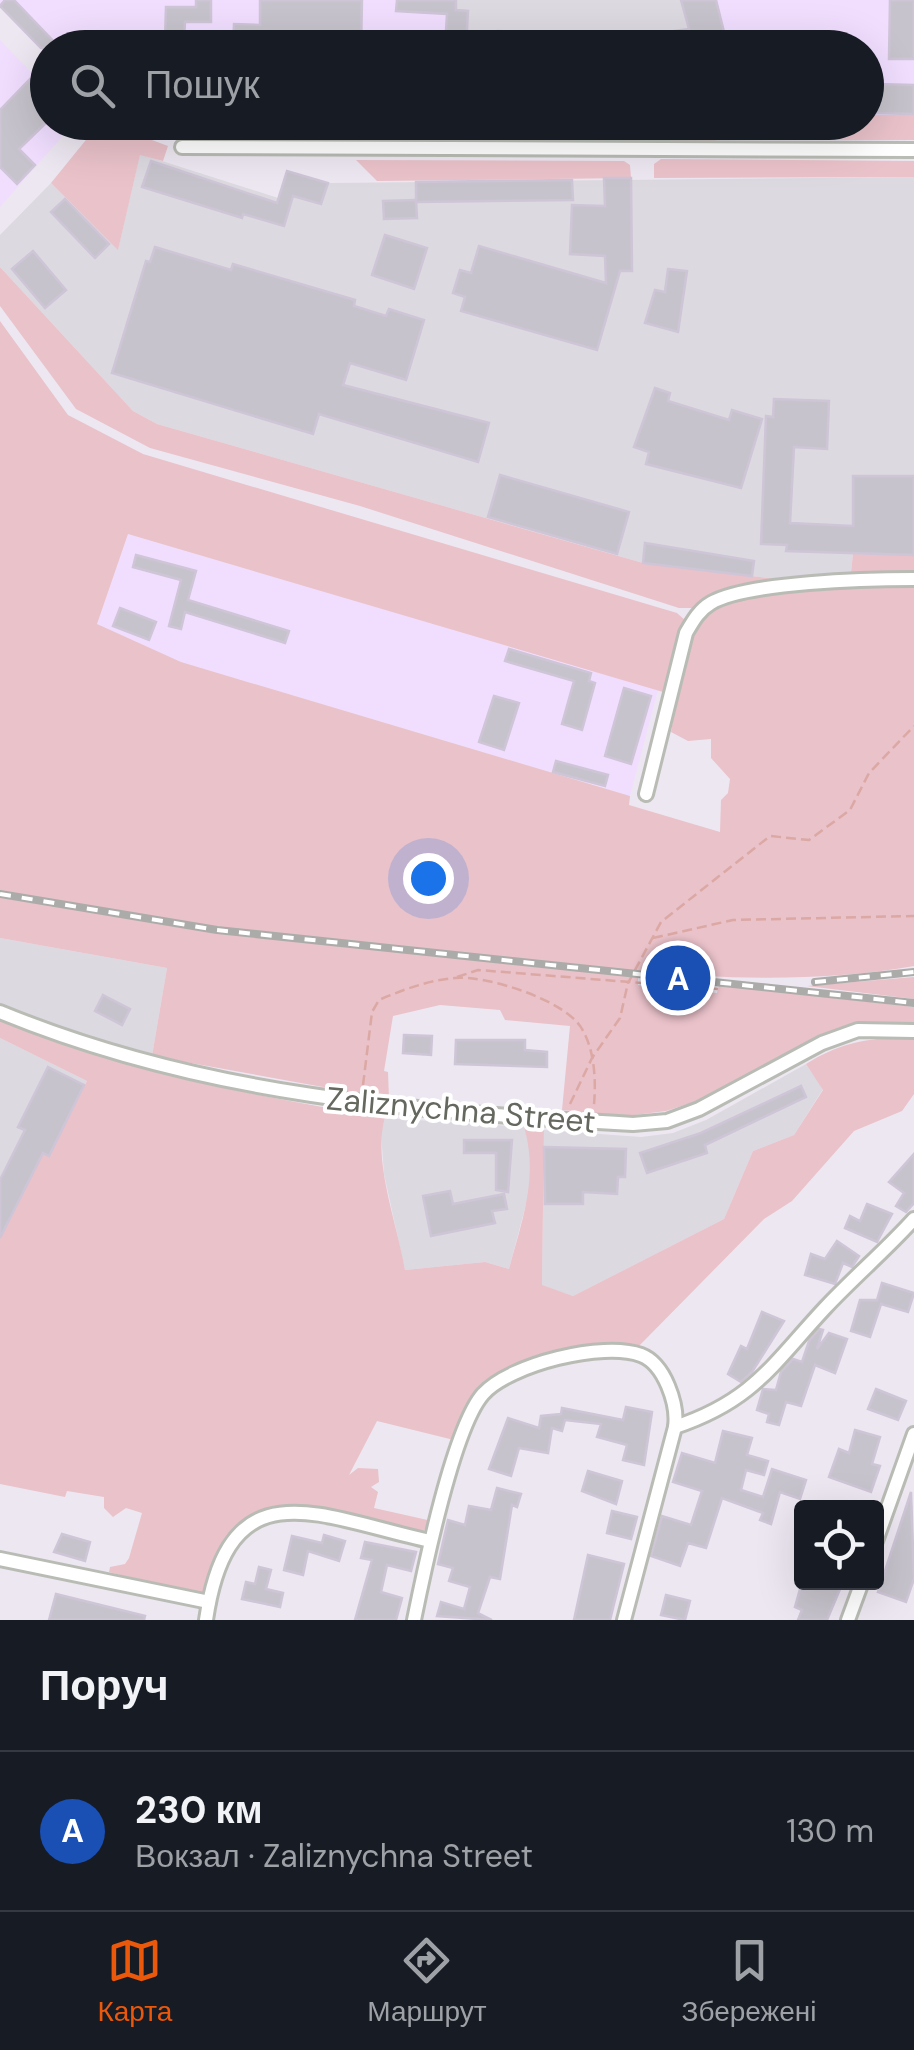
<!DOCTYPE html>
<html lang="uk">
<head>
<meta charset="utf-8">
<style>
	:root { --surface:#171b24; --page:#20242c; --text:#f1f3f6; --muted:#9ea1a6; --line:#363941; --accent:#ea580c }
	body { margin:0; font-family:"DM Sans",sans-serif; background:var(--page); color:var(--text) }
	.controls { position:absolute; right:30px; bottom:30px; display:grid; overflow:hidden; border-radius:10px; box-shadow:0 10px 40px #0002 }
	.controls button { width:90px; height:90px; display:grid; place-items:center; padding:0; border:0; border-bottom:2px solid var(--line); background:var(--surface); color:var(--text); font:50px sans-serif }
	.you { position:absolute; left:428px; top:878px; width:35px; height:35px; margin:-25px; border:8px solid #fff; border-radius:50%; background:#1a73e8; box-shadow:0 0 0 15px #1a73e833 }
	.badge { display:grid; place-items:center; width:65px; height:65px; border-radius:50%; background:var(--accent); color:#fff; font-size:32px; font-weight:700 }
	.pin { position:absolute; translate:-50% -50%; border:5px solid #fff; box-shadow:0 2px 10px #0006 }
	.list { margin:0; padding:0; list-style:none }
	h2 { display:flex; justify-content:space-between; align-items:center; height:130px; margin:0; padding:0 40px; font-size:42px }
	h2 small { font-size:32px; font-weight:400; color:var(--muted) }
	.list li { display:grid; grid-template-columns:65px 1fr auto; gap:30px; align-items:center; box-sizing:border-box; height:160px; padding:0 40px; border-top:2px solid var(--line) }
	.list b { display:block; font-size:38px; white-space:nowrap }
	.list p { margin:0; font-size:32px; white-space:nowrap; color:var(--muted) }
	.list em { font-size:32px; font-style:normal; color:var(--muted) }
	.icon { flex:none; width:55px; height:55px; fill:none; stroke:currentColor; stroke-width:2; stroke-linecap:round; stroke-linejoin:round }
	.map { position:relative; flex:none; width:914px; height:1620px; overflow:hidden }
	.search { position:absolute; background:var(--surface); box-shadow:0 10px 40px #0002; left:30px; right:30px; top:30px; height:110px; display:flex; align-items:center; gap:25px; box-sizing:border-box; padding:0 35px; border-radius:55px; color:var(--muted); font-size:38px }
	.sheet { height:290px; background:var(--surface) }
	nav { display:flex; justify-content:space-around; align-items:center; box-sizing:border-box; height:140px; border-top:2px solid var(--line); background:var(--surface); font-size:28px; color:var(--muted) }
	nav a { display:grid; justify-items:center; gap:5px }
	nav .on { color:var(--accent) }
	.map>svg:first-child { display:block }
</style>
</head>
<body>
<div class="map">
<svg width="914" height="1620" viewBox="0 0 914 1620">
	<rect width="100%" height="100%" fill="#ede7f1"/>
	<g fill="#f1deff">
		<polygon points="0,0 430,0 468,11 466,47 48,48 47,56 0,7"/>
		<polygon points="716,0 914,0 914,115 867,115 866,48 712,48 721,23"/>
		<polygon points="0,40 47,89 48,122 74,123 0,207"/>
		<polygon points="141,123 367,123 364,132 145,127"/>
		<polygon points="128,534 658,690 630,796 181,662 97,624"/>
	</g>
	<g fill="#dcd9e0">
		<polygon points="431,0 716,0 721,23 712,48 466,47 468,11 445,10"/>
		<polygon points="140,154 278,198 287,171 328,183 914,177 914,555 853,554 851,572 776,579 643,563 157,424 133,411 0,267 0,235 51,183 118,249"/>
		<polygon points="0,938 167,968 152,1056 82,1039 0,1003"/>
		<polygon points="0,1038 87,1081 49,1156 42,1154 0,1238"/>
		<polygon points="806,1064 823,1089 794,1135 753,1151 724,1219 573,1296 542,1286 544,1130 641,1137 673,1133 706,1120"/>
		<polygon points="385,1118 524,1127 533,1156 531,1185 509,1269 485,1262 405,1270 384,1174 381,1132"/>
	</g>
	<g fill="#eac2ca">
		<polygon points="867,115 914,115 914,140 724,140 725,123 866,122"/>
		<polygon points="482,123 716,123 716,141 498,142 484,131"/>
		<polygon points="145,127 364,132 359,142 177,140"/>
		<polygon points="94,130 141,136 168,146 163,161 140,155 118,250 51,183"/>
		<polygon points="661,159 914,161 914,177 654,178 654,164"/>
		<polygon points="356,160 624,161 630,165 631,178 377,181"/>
		<polygon points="0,267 133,411 157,424 643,563 776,579 712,595 695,608 679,608 360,506 150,448 76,409 0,306"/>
		<path d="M 0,321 L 68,415 L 143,454 L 677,613 L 686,621 L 663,692 L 128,534 L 97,624 L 181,662 L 630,796 L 629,805 L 720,832 L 721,800 L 728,793 L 730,779 L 711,758 L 711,739 L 688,741 L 671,732 C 677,702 682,641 701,619 C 728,586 870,585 914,584 L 914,966 C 759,993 599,967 444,951 C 296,936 146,926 0,893 Z"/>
		<polygon points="853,554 914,555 914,572 851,572"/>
		<polygon points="0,896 217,932 638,977 638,985 717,993 719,985 914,1007 914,1023 853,1023 818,1036 697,1101 666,1111 627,1116 562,1110 570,1026 505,1020 500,1010 440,1005 393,1016 384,1071 388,1072 389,1099 152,1056 167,968 0,938"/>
		<polygon points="914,977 914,999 807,986"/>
		<path d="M 0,1020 C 129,1073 248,1094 385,1118 C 372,1160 398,1226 405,1270 L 485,1262 L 509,1269 C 522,1220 539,1177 524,1127 L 544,1130 L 542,1285 L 573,1296 L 724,1219 L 753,1151 L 794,1135 L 823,1090 L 806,1064 C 841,1042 873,1036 914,1039 L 914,1094 L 902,1111 L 854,1131 L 792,1201 L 764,1219 L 635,1350 L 615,1349 L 494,1380 L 458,1441 L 377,1421 L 349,1475 L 358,1468 L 378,1469 L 379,1482 L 371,1487 L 378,1492 L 374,1508 L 432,1521 L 421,1534 L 287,1508 C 230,1517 227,1545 208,1593 L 202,1597 L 109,1572 L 110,1567 L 125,1564 L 129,1558 L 142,1513 L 126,1508 L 113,1517 L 104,1508 L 104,1497 L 67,1491 L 65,1497 L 0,1484 L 0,1238 L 43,1153 L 49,1156 L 87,1081 L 0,1038 Z"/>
	</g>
	<g fill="#c7c3cc" stroke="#cec5d7" stroke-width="2.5">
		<polygon points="5,0 14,0 60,48 41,48 0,6"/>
		<polygon points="196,0 211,0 211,22 185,22 184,39 165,39 166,7 196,7"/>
		<polygon points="260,0 362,0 361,48 233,48 234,24 260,25"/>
		<polygon points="397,0 456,0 456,10 468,11 466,48 445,48 447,14 396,11"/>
		<polygon points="681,0 716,0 726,40 712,48 498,48 498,31 674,37 674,31 689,29"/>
		<polygon points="890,0 914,0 914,59 889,59"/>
		<polygon points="866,76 877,77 877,84 914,85 914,114 866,113"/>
		<polygon points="30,79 48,97 48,121 19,149 35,165 17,184 0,167 0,110"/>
		<polygon points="151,161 277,203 287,171 328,183 321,204 293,196 284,226 243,214 242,218 142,187"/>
		<polygon points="604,178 631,178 632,271 620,271 597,350 461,311 465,297 453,293 460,270 471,273 479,246 606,283 605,256 570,254 572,205 605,206"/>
		<polygon points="572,180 573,200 416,202 416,182"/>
		<polygon points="65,199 109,244 95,258 51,212"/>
		<polygon points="416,200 417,218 384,219 383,201"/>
		<polygon points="385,235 427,248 414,289 372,275"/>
		<polygon points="155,247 231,270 233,264 355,300 354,306 386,316 389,309 424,320 406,380 350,363 343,385 489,423 478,462 319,414 313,434 112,373 146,261 150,262"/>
		<polygon points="33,251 66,290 45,308 12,269"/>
		<polygon points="668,269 687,271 678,332 645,323 655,290 665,292"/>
		<polygon points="655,388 670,393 668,401 729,420 732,410 762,419 741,488 646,464 649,452 634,447"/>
		<polygon points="774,399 829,401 827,449 794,447 790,523 853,526 853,476 914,476 914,555 786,551 787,545 761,544 766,416 773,417"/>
		<polygon points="500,475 629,512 617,554 488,517"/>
		<polygon points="645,543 754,561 752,576 643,563"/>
		<polygon points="136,555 196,571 188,600 289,631 285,643 185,612 181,629 169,626 181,580 133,567"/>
		<polygon points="120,608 156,622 149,640 113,626"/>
		<polygon points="509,649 591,673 589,681 595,683 582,730 562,724 574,681 505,661"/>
		<polygon points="624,688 651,696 631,764 605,756"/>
		<polygon points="494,696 519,703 504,750 479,742"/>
		<polygon points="556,761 608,775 605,786 553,772"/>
		<polygon points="103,995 130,1009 122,1025 95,1011"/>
		<polygon points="404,1035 432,1036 431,1055 403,1053"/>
		<polygon points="456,1040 525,1040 525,1050 547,1052 547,1067 455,1064"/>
		<polygon points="48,1067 84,1085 49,1156 43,1153 0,1238 0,1180 25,1130 18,1127"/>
		<polygon points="801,1086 806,1097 705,1145 707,1153 647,1173 640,1153 701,1133"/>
		<polygon points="464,1140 512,1140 508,1192 496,1190 496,1153 464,1153"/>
		<polygon points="544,1147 626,1149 625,1177 618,1177 617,1194 583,1192 583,1204 545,1204"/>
		<polygon points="914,1154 914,1203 906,1212 896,1206 904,1193 889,1182"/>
		<polygon points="450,1191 453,1204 504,1194 507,1209 492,1211 495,1223 431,1236 423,1196"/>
		<polygon points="867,1204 892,1214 877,1242 845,1228 850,1216 860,1221"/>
		<polygon points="837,1241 859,1256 852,1267 843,1263 835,1284 805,1275 811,1254 825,1259"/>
		<polygon points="882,1283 914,1293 908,1312 881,1304 870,1337 851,1331 860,1300 877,1300"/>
		<polygon points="762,1312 784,1321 752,1372 741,1382 728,1374 741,1346 747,1349"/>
		<polygon points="819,1329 823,1330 817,1349 829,1333 847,1339 835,1373 815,1365 801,1406 786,1402 779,1425 767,1422 769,1414 757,1410 763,1389 776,1390 781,1372 793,1359 802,1362 809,1341"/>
		<polygon points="876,1389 906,1401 898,1420 868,1409"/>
		<polygon points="626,1407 652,1412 644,1465 623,1460 627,1445 597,1437 601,1424 565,1420 562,1431 552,1428 548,1453 519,1448 511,1476 489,1469 508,1418 539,1428 541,1416 561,1414 562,1408 623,1420"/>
		<polygon points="855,1430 880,1437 872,1464 880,1466 871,1492 829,1477 839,1449 849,1453"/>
		<polygon points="723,1431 752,1438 747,1455 768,1461 764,1475 746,1470 741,1490 763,1497 772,1469 806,1480 800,1499 780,1492 771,1524 760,1520 763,1513 722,1498 706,1548 688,1543 680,1566 651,1556 662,1516 691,1525 702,1491 673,1482 682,1453 715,1463"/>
		<polygon points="588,1471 622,1481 616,1504 582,1491"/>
		<polygon points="497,1488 521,1494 517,1507 512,1505 500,1579 490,1577 478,1613 492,1620 437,1616 441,1602 464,1609 470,1587 449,1581 453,1568 438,1564 448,1520 465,1525 469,1506 491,1510"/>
		<polygon points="911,1492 914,1579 906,1602 878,1592"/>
		<polygon points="612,1511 637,1517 631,1539 607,1533"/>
		<polygon points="62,1534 90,1542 85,1561 54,1552"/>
		<polygon points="324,1535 345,1541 339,1561 308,1551 303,1575 284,1570 292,1536 322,1543"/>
		<polygon points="365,1542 416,1552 411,1571 387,1565 381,1592 402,1598 396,1620 355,1620 372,1560 361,1558"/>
		<polygon points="588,1555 624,1564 610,1620 574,1620"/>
		<polygon points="259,1567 271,1570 266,1589 283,1593 280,1607 242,1599 246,1582 255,1584"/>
		<polygon points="802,1582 843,1582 827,1620 798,1620 802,1610 795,1607"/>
		<polygon points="56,1594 145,1616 144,1620 49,1620"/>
		<polygon points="666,1595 690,1601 685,1620 661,1615"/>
	</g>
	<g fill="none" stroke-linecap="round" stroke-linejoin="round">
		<g stroke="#b9bcb4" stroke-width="18">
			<g id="street">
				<polyline points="182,147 914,150"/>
				<path d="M 646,794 L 686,633 C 693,621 699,610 711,603 C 746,582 870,579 914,579"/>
				<path d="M 0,1012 C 206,1097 414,1111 633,1124 L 667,1121 L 699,1109 L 822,1043 L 858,1030 L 914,1031"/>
				<polyline points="876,1541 914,1434"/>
				<polyline points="0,1559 209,1602"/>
				<path d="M 206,1620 C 229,1464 319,1517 430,1541"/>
				<path d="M 414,1620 C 424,1571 453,1428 483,1394 C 510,1364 603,1341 641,1355 C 665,1364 678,1405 675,1427"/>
				<path d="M 624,1620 L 675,1427 C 753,1401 772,1365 825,1308 C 854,1277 886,1250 914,1219"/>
				<polyline points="848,1620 862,1582"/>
			</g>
		</g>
		<g stroke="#dba8a4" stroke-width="2.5" stroke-dasharray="10 5" stroke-linecap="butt">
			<polyline points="653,938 733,920 914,916"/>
			<polyline points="457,977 478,970 718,989"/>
			<path d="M 363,1085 L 372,1012 L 379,1000 C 402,990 429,980 455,978 C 486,975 566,1000 582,1029 C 595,1051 596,1081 594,1105"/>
			<polyline points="570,1104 592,1058 620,1018 628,983 661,922 770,836 809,840 850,810 869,773 914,726"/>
		</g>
		<use href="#street" stroke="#fff" stroke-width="12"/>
		<g stroke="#abaca9" stroke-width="8">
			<g id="rail">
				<polyline points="0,894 217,930 914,1003"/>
				<polyline points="815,982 914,972"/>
			</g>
		</g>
		<use href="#rail" stroke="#fff" stroke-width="4" stroke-dasharray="11" stroke-linecap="butt"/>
	</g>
	<g text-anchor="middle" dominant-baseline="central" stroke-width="8" stroke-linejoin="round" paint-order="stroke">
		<g font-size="32" fill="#64685e" stroke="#fff">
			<text transform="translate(461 1110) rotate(5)">Zaliznychna Street</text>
		</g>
	</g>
</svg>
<div class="controls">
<button><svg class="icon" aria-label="locate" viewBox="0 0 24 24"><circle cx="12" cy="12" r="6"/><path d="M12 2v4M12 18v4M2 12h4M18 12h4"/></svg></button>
</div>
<div class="you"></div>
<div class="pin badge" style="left:678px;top:978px;background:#1a4fb4">A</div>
<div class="search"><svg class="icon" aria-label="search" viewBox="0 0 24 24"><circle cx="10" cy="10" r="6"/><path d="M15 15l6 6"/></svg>Пошук</div>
</div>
<section class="sheet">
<h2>Поруч<small></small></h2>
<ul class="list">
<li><span class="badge" style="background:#1a4fb4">A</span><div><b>230 км</b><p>Вокзал · Zaliznychna Street</p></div><em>130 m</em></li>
</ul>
</section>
<nav>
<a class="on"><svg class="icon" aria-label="map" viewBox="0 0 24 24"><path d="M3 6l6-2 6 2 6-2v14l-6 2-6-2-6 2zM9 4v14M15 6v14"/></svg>Карта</a>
<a><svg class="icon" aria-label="directions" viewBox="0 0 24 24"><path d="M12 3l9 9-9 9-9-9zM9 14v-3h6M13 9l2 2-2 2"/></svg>Маршрут</a>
<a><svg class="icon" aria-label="saved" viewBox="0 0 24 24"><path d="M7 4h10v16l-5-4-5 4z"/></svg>Збережені</a>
</nav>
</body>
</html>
